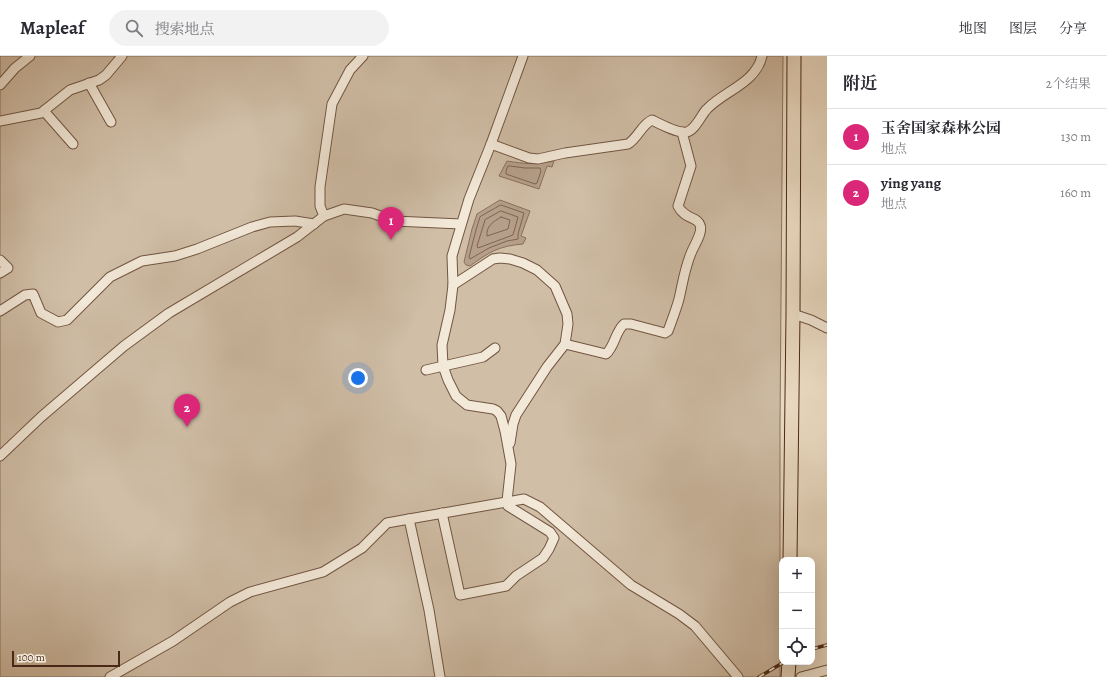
<!DOCTYPE html>
<html lang="zh">
<head>
<meta charset="utf-8">
<style>
	:root { --surface:#fff; --page:#f2f2f3; --text:#2b2b33; --muted:#7c7c81; --line:#e1e1e2; --accent:#db2777 }
	body { margin:0; font-family:Alegreya,"Noto Serif SC",serif; background:var(--page); color:var(--text) }
	.controls { position:absolute; right:12px; bottom:12px; display:grid; overflow:hidden; border-radius:8px; box-shadow:0 4px 16px #0002 }
	.controls button { width:36px; height:36px; display:grid; place-items:center; padding:0; border:0; border-bottom:1px solid var(--line); background:var(--surface); color:var(--text); font:20px sans-serif }
	.scale { position:absolute; left:12px; bottom:10px; width:108px; box-sizing:border-box; padding-left:4px; border:2px solid #492817; border-top:0; font-size:11px; line-height:14px; white-space:nowrap; color:#492817; -webkit-text-stroke:3px #f3e9d9; paint-order:stroke }
	.you { position:absolute; left:358px; top:322px; width:14px; height:14px; margin:-10px; border:3px solid #fff; border-radius:50%; background:#1a73e8; box-shadow:0 0 0 6px #1a73e833 }
	.badge { display:grid; place-items:center; width:26px; height:26px; border-radius:50%; background:var(--accent); color:#fff; font-size:13px; font-weight:700 }
	.pin { position:absolute; translate:-50% -33px; filter:drop-shadow(0 1px 2px #0008) }
	.pin::after { content:''; position:absolute; top:21px; width:14px; height:12px; background:inherit; clip-path:polygon(0 0,100% 0,50% 100%) }
	.list { margin:0; padding:0; list-style:none }
	h2 { display:flex; justify-content:space-between; align-items:center; height:52px; margin:0; padding:0 16px; font-size:17px }
	h2 small { font-size:13px; font-weight:400; color:var(--muted) }
	.list li { display:grid; grid-template-columns:26px 1fr auto; gap:12px; align-items:center; box-sizing:border-box; height:56px; padding:0 16px; border-top:1px solid var(--line) }
	.list b { display:block; font-size:15px; white-space:nowrap }
	.list p { margin:0; font-size:13px; white-space:nowrap; color:var(--muted) }
	.list em { font-size:13px; font-style:normal; color:var(--muted) }
	.icon { flex:none; width:22px; height:22px; fill:none; stroke:currentColor; stroke-width:2; stroke-linecap:round; stroke-linejoin:round }
	.map { position:relative; flex:none; width:827px; height:621px; overflow:hidden }
	header { display:flex; align-items:center; gap:24px; box-sizing:border-box; height:56px; padding:0 20px; background:var(--surface); border-bottom:1px solid var(--line) }
	header strong { font-size:19px }
	nav { display:flex; gap:22px; margin-inline-start:auto; font-size:14px }
	.search { width:280px; height:36px; background:var(--page); display:flex; align-items:center; gap:10px; box-sizing:border-box; padding:0 14px; border-radius:22px; color:var(--muted); font-size:15px }
	main { display:flex }
	aside { flex:1; background:var(--surface) }
	.map>svg:first-child { display:block }
</style>
</head>
<body>
<header>
<strong>Mapleaf</strong>
<div class="search"><svg class="icon" aria-label="search" viewBox="0 0 24 24"><circle cx="10" cy="10" r="6"/><path d="M15 15l6 6"/></svg>搜索地点</div>
<nav><a>地图</a><a>图层</a><a>分享</a></nav>
</header>
<main>
<div class="map">
<svg width="827" height="621" viewBox="0 0 827 621">
	<rect width="100%" height="100%" fill="#ecddc5"/>
	<filter id="stains"><feTurbulence type="fractalNoise" baseFrequency=".005" numOctaves="4"/><feColorMatrix values="0 0 0 0 .2 0 0 0 0 .09 0 0 0 0 .02 0 0 0 .5 -.17"/></filter>
	<radialGradient id="worn" r=".72"><stop offset=".6" stop-color="#630" stop-opacity="0"/><stop offset="1" stop-color="#630" stop-opacity=".3"/></radialGradient>
	<polygon fill="#d0bea7" stroke="#8c735f" points="0,0 783,0 780,369 780,621 0,621"/>
	<g fill="#b59f8a" stroke="#8a6f5c">
		<path d="M 507,105 C 525,108 536,109 554,105 L 552,111 L 547,110 L 539,133 L 499,120 Z"/>
		<path d="M 500,144 L 530,155 L 521,180 L 526,182 L 523,188 C 499,190 489,196 470,210 L 466,209 L 464,206 L 472,173 L 477,158 Z"/>
	</g>
	<g fill="none" stroke-linecap="round" stroke-linejoin="round">
		<g stroke="#7f6450" stroke-width="1">
			<polygon points="508,110 510,110 525,112 540,112 541,115 537,127 535,128 506,118 506,116"/>
			<polygon points="501,149 524,157 518,178 518,183 507,185 489,192 470,203 469,201 476,174 480,161"/>
			<polygon points="501,155 518,161 513,179 478,192 477,190 485,164"/>
			<path d="M 501,161 L 510,164 L 508,173 L 487,180 C 486,170 493,166 501,161 Z"/>
		</g>
		<g stroke="#725542" stroke-width="11">
			<g id="minor">
				<polyline points="89,27 111,66"/>
				<polyline points="0,29 15,12 30,0"/>
				<polyline points="44,55 73,88"/>
				<polyline points="0,65 41,57 70,34 99,24 106,19 122,0"/>
				<path d="M 491,88 L 529,102 L 538,103 L 565,97 L 628,88 C 638,82 642,68 652,64 C 660,68 679,78 687,76 C 696,73 701,59 707,53 C 724,35 756,27 762,0"/>
				<polyline points="324,160 344,153 372,157 394,165 461,168"/>
				<polyline points="0,204 8,212 0,217"/>
				<polyline points="453,229 493,203 500,202 510,203 523,207 537,214 555,230 567,258 568,268 565,288 547,311 516,359 513,368 510,387"/>
				<polyline points="0,255 25,239 33,238 41,257 58,266 67,264 110,221 142,205 175,200 197,193 252,171 270,166 295,165 314,168"/>
				<polyline points="793,258 811,264 827,272"/>
				<path d="M 565,288 L 606,298 C 615,290 615,276 624,268 L 631,268 L 665,277 L 668,275 C 672,264 676,254 679,243 C 683,226 685,210 692,195 C 695,188 703,176 700,169 C 698,161 684,163 678,150 L 691,110 L 682,76"/>
				<polyline points="426,314 483,301 495,292"/>
				<polyline points="0,400 41,361 124,290 169,257 297,181 324,160 320,150 320,131 332,48 350,14 363,0"/>
				<polyline points="442,457 460,539 506,530 516,520 543,502 549,493 554,482 550,476 508,450 507,445 511,408 505,375 501,360 497,355 493,353 467,349 456,340 448,324 443,310 442,289 450,254 453,229 452,200 469,143 491,88 523,0"/>
				<polyline points="409,463 524,443 540,451 631,529 679,558 695,570 738,621"/>
				<polyline points="110,621 173,585 230,546 250,536 323,516 362,492 387,467 409,463 429,554 440,621"/>
				<polyline points="801,621 827,614"/>
			</g>
		</g>
		<g stroke="#492817" stroke-width="15">
			<g id="highway">
				<polyline points="790,504 793,258 794,0"/>
				<polyline points="788,621 789,606"/>
			</g>
		</g>
		<use href="#minor" stroke="#f3e9d9" stroke-width="9"/>
		<use href="#highway" stroke="#ecddc5" stroke-width="13"/>
		<g stroke="#492817" stroke-width="3.5">
			<g id="rail">
				<polyline points="812,593 827,589"/>
				<polyline points="759,621 784,606"/>
			</g>
		</g>
		<use href="#rail" stroke="#f3e9d9" stroke-width="2" stroke-dasharray="6" stroke-linecap="butt"/>
	</g>
	<rect width="100%" height="100%" filter="url(#stains)"/>
	<rect width="100%" height="100%" fill="url(#worn)"/>
</svg>
<div class="controls">
<button>+</button>
<button>−</button>
<button><svg class="icon" aria-label="locate" viewBox="0 0 24 24"><circle cx="12" cy="12" r="6"/><path d="M12 2v4M12 18v4M2 12h4M18 12h4"/></svg></button>
</div>
<div class="scale">100 m</div>
<div class="you"></div>
<div class="pin badge" style="left:391px;top:184px">1</div>
<div class="pin badge" style="left:187px;top:371px">2</div>
</div>
<aside>
<h2>附近<small>2个结果</small></h2>
<ul class="list">
<li><span class="badge">1</span><div><b>玉舍国家森林公园</b><p>地点</p></div><em>130 m</em></li>
<li><span class="badge">2</span><div><b>ying yang</b><p>地点</p></div><em>160 m</em></li>
</ul>
</aside>
</main>
</body>
</html>
